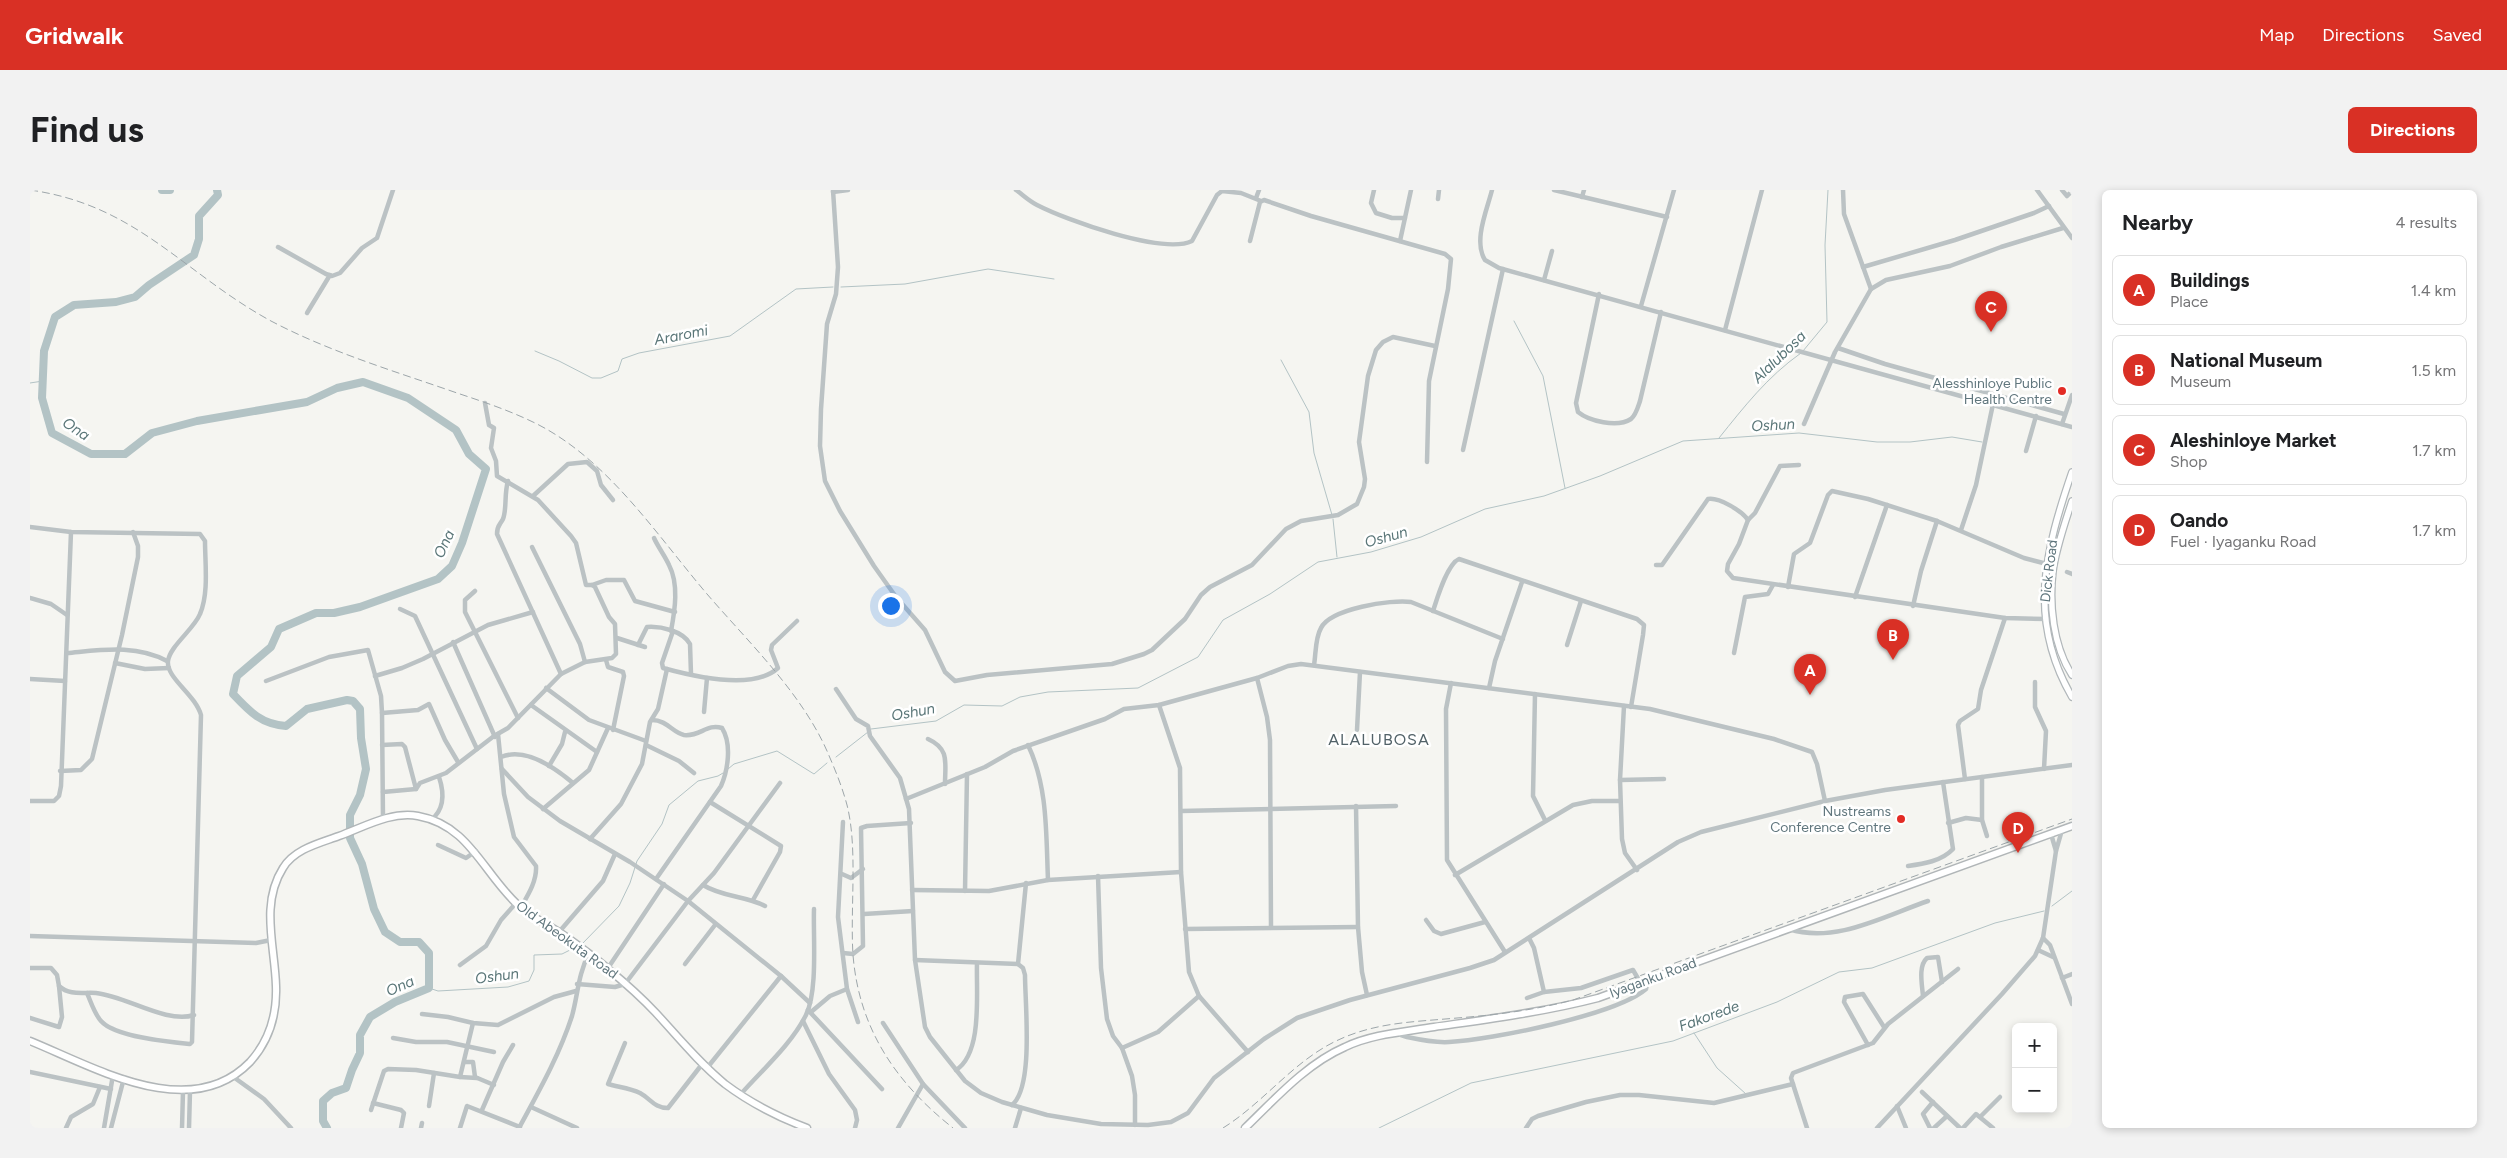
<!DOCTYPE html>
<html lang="en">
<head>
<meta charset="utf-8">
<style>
	:root { --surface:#fff; --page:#f2f2f2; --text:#202124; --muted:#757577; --line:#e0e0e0; --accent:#d93025 }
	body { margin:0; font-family:Figtree,sans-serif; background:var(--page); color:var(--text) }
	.controls { position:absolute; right:15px; bottom:15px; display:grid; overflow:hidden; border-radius:8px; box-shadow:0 2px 8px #0003 }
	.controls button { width:45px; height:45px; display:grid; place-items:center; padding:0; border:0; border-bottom:1px solid var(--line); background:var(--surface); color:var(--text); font:25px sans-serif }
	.you { position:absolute; left:860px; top:415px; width:18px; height:18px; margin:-12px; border:4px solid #fff; border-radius:50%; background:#1a73e8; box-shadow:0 0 0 8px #1a73e833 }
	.badge { display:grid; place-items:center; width:32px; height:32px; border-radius:50%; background:var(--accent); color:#fff; font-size:16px; font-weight:700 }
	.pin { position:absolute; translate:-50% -41px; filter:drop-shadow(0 1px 2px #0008) }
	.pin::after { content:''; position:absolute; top:26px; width:18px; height:15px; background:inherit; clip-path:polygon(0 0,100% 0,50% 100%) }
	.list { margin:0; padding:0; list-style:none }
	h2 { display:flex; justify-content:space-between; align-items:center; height:65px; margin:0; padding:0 20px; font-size:21px }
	h2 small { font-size:16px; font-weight:400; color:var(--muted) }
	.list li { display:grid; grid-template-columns:32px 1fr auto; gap:15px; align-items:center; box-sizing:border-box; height:70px; margin:0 10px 10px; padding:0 10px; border:1px solid var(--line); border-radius:8px }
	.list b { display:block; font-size:19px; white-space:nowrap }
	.list p { margin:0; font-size:16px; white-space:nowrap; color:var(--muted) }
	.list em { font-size:16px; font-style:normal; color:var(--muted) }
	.map { position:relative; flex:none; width:2042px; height:938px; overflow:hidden; border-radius:8px }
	header { display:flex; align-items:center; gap:30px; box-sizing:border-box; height:70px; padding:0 25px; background:var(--accent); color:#fff }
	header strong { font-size:24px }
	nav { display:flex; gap:28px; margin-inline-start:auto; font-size:18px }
	.intro { display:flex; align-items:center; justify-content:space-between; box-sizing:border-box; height:120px; padding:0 30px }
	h1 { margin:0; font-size:35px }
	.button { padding:12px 22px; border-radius:8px; background:var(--accent); color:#fff; font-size:18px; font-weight:700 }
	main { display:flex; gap:30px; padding:0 30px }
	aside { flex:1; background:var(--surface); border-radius:8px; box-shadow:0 2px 8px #0003 }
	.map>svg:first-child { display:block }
</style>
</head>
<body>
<header>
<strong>Gridwalk</strong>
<nav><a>Map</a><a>Directions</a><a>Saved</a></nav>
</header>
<div class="intro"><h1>Find us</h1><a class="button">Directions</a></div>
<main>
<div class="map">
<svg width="2042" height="938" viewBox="0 0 2042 938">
	<rect width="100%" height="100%" fill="#f5f5f1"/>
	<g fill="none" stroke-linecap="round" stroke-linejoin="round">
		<g stroke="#b3c3c5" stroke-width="1">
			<polyline points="811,97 875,94 958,79 1024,89"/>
			<polyline points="1484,131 1513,186 1535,298"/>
			<polyline points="505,161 529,171 562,188 571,188 588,181 592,169 609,163 700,146 766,99 803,97"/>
			<polyline points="1773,161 1797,132 1795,55 1798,0"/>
			<polyline points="1251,170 1279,222 1284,263 1302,325"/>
			<polyline points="0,193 13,191"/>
			<path d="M 1689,248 C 1714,217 1737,187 1771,163"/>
			<polyline points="1303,329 1307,367"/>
			<polyline points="841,539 906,531 934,515 972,516 990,507 1018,502 1108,498 1168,467 1193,430 1240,404 1288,372 1341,362 1391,347 1455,319 1514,306 1570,286 1653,251 1769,243 1847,252 1880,252 1922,247 1952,252"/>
			<polyline points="806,567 838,542"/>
			<polyline points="698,579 704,574 747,561 784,584 797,573"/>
			<polyline points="2022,716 2042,701"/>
			<polyline points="552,754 589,716 600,693 607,671 632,634 639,615 668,591 688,586 693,583"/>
			<polyline points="399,798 408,801 478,797 499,791 504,780 504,765 532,764 546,757"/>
			<polyline points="1664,843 1687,878 1716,904"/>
			<polyline points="1349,938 1441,893 1643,851 1747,812 1809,782 1842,778 1965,733 2014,721"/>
		</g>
		<g stroke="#b3c3c5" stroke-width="8">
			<polyline points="132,0 140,0"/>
			<path d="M 187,0 L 188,5 L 169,26 L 169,49 L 164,65 L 119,95 L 105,107 L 86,112 L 44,115 L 25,127 L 14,161 L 12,208 L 22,243 L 61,264 L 95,264 L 122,243 L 167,231 L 277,212 L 307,198 L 333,192 L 378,208 L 426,240 L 439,264 L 456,279 L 432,353 L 422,376 L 408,389 L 330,417 L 304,423 L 286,423 L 249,439 L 241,457 L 207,486 L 203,504 C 220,522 231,534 256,536 L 277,519 L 317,510 L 323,511 L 330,519 L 331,548 L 336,579 L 330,605 L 320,625 L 320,648 L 332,674 L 344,719 L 355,742 L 370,752 L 389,752 L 399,763 L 399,798 L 365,812 L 340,827 L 330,845 L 330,863 L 322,880 L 316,898 L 302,903 L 293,911 L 293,931 L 297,938"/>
		</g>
		<g stroke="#b1b7ba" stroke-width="8">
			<g id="major">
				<path d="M 2042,282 C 2015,361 1997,430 2042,507"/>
				<path d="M 2042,311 C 2035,333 2026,358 2023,381 C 2019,414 2023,456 2042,485"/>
			</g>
		</g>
		<g stroke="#b1b6b8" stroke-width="9">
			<g id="highway">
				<path d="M 0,851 C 64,877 160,934 220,872 C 239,851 247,824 246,796 C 245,757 230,714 253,678 C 264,659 290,653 309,646 C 334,637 361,621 388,626 C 439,635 453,683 488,715 C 500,726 515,733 529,742 C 545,753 562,765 577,778 C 594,792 611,807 626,823 C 648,847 669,873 695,894 C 719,912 748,927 777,938"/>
				<path d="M 1215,938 C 1245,909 1276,874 1315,857 C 1342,844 1374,842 1404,837 C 1459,829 1514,822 1568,808 L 2042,636"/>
			</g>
		</g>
		<g stroke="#bbc2c4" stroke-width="4.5">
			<polyline points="803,0 808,77 806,104 797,134 791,219 790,256 795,291 810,321 844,376 866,407 895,440 915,482 925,491 957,485 1082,474 1114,464 1122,460 1155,429 1171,405 1180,397 1222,375 1256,339 1271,331 1308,325 1327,314 1334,297 1335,289 1329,252 1338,186 1346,160 1353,152 1363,147 1405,156"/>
			<path d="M 986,0 C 993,5 999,11 1007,15 C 1036,30 1133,65 1162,51 L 1187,5 L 1192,1 L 1211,3 L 1231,11"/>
			<polyline points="1344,0 1341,13 1346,23 1362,28 1375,28"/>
			<path d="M 1462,0 C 1457,20 1443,51 1455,70 L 1469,78 L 2042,237"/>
			<polyline points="1524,0 1637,27"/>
			<polyline points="2007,0 2042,48"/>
			<polyline points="2032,0 2037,6 2042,1"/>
			<polyline points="803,2 818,0"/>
			<polyline points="1552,7 1554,0"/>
			<polyline points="1226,8 1229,0"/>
			<polyline points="1408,9 1409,0"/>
			<polyline points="1220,51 1230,12 1234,10 1281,26 1415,64 1421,69 1418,99 1399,191 1397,272"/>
			<polyline points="1370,51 1381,0"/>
			<polyline points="248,57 296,84 302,86 310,83 332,58 347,48 363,0"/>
			<polyline points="1833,77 1925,50 2004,23 2019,16"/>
			<polyline points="1514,90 1522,61"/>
			<polyline points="1841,99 1856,90 1920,76 1971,57 2033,38"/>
			<path d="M 1569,104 L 1546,213 L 1548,222 C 1559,231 1587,238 1601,229 C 1606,225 1608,217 1610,211 L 1631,122"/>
			<polyline points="1611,116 1644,0"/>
			<polyline points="277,123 300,85"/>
			<polyline points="1695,140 1732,0"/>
			<polyline points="1808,158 1855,174 2034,224"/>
			<polyline points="455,213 459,235 464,238 461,258 466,271 467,286 508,310 541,346 546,353 556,395 562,395 576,390 594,390 605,411 645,422"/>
			<polyline points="1774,234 1805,162 1841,99 1814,24 1813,0"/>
			<polyline points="2032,234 2042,205"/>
			<polyline points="1433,260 1473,79"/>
			<polyline points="1996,261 2006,226"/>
			<polyline points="1769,275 1750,276 1725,323 1718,330 1709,354 1698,374 1697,381 1703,388 1975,428 2017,429"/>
			<path d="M 478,291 C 474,304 477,319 473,329 C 470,335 467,335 467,344 L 531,484"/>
			<polyline points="503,306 538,274 557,272 567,281 571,295 583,310"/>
			<path d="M 0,337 L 41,342 L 170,344 L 175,351 C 175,373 179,403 170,424 C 164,439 140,456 138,471 C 136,488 165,504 171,525 L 162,852 L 160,854 C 139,852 85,847 71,831 C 64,823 61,812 57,803"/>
			<polyline points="1931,340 1946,295 1963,214"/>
			<path d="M 624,348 C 628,357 635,366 639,375 C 649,394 645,420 641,441"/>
			<polyline points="502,357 550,454 555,472"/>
			<path d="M 1626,375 L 1632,375 L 1678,309 C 1689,307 1712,321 1718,330"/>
			<polyline points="2037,382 2042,384"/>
			<polyline points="1758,397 1764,364 1780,353 1798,305 1802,301 1838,309 1907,331 1994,368 2017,374"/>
			<polyline points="445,401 435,410 435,422 488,528"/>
			<polyline points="1825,407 1857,315"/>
			<polyline points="0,408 21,414 37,425"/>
			<polyline points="1883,416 1891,381 1907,331"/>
			<polyline points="370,419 385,426 447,559"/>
			<path d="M 1403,421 C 1407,409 1417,374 1429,369 L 1607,429 L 1614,435 L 1613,445 L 1601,517"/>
			<path d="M 643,441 L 632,473 L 633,478 C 662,486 723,501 748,478 L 741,460 L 742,455 L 767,431"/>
			<polyline points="587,448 615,457"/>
			<polyline points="423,452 465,547"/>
			<path d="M 608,455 L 617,437 C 631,436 653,441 660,454 L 661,484"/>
			<polyline points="1537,455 1551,411"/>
			<path d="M 37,463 C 71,460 106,454 137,471"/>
			<polyline points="1704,463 1715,407 1738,404 1743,395"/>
			<polyline points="576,470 578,477 593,482 594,486 583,540"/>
			<polyline points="85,473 115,479 139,478"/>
			<path d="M 1284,475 C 1286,464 1285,448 1291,438 C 1300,419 1361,409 1381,412 L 1473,449"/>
			<polyline points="345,486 372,478 393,469 458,435 503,422"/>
			<polyline points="1227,488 1237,527 1240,550 1241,737"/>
			<polyline points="0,489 35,491"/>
			<polyline points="236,491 299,467 338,460 351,506 352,523 353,629"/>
			<polyline points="2005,492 2005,517 2016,541 2014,579"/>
			<polyline points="1421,493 1416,519 1417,670 1475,762"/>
			<polyline points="516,498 559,530 616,551"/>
			<polyline points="1459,498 1465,471 1492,392"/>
			<polyline points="806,499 826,529 838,536 840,546 870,588 879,619 885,770 895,837 900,847 935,891 951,903 972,912 1017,925 1071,934 1118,935 1141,932 1158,923 1184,888 1234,849 1267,828 1320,810 1440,778 1464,770 1648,652 1671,642 1795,611 1855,600 2042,575"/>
			<polyline points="1505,504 1503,606 1515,630"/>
			<polyline points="501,515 567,562"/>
			<polyline points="1129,515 1150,578 1151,682 1159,782 1169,806 1218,862"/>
			<polyline points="1594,516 1590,590 1592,649 1595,663 1607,680"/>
			<polyline points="674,522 677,488"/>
			<polyline points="352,523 388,520 399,514 415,550 428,572"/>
			<path d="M 622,530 C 637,530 643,543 654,545 C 670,547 677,533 692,538 C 702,554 698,580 691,596 L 626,689"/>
			<polyline points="1327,540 1330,482"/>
			<path d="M 468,544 L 474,604 L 484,647 L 506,676 C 507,691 498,705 491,717"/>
			<path d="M 898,549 C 920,559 915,573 915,594"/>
			<polyline points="352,555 372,554 375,557 386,599"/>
			<polyline points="616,555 649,571 664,583"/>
			<path d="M 998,555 C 1018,597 1016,644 1018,690"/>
			<path d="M 471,567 C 495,557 524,577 543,593"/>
			<polyline points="519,576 532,554 535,542"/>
			<polyline points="472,579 498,607 530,631 600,672 658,711 751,786 780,813"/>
			<polyline points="30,581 51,580 62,569 92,445 108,367 108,356 103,342"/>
			<polyline points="1952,587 1952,630 1957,646"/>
			<polyline points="1935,589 1928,535 1930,531 1948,519 1951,500 1975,428"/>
			<polyline points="1590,590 1634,589"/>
			<polyline points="353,602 386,599 390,593 416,583 464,546 478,538 531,484 555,472 582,468 586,464 585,434 579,427 565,397 562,395"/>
			<polyline points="876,609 955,577 983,561 1075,529 1094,519 1129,515 1227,488 1258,476 1271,474 1620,519 1744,549 1782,562 1787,574 1795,611"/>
			<polyline points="0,611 24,611 29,606 31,596 41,342"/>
			<polyline points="680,612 751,656 750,662 723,710"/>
			<polyline points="1326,616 1328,737 1332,782 1337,805"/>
			<polyline points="513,619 559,580 578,538"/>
			<polyline points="1151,621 1366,616"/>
			<path d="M 401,630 C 415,619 414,602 409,587"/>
			<polyline points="813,632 808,727 817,799 828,832"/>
			<polyline points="1918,633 1936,628 1952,630"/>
			<polyline points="2021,644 2026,661"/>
			<polyline points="560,649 591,614 612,574 620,532 628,519 637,479"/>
			<polyline points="408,655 436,668 446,661"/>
			<path d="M 1878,676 C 1893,674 1912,671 1923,659 L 1913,592"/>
			<polyline points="812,684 821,688 833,679"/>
			<polyline points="1425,685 1543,615 1562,611 1590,611"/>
			<polyline points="1068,686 1071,778 1077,829 1083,846 1092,858 1102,886 1105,905 1105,935"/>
			<path d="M 673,695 C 692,707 716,706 735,716"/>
			<polyline points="882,700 959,701 1018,690 1151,682"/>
			<polyline points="935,701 937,584"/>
			<polyline points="834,724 883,721"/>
			<polyline points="1396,730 1404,741 1411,744 1455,732"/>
			<polyline points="1155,739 1328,737"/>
			<path d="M 1759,739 C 1805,754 1854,726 1898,711"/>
			<polyline points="529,742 573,691 585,664"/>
			<polyline points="0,746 226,753 241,750"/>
			<polyline points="1499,748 1504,758 1514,802"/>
			<polyline points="2013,748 2020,755 2042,814"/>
			<polyline points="2008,760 2023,767"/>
			<polyline points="813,763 823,764 833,756 831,638 837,636 881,633"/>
			<polyline points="885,770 988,774"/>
			<polyline points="655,774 685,735"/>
			<polyline points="430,775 456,756 471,730 486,713"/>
			<path d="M 0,778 L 21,778 L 27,785 L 29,796 C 40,806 53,802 66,803 C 96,806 136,834 164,825"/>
			<polyline points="578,778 634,694"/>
			<polyline points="2032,788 2042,784"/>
			<polyline points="547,794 585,797 595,794 658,711 684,683 750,593"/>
			<path d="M 1893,806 C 1892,794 1888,776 1897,768 L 1908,767 L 1912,792"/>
			<polyline points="1497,808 1514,802 1551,798 1603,780 1610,792"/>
			<polyline points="778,820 852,899"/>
			<polyline points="781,822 800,806 817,799"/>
			<polyline points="392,824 418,827 443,833 468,835 524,807 546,801"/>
			<polyline points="0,828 29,837 32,827 29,796"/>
			<polyline points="773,831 799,884 825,920 827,930 825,938"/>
			<polyline points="853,833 893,894 935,938"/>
			<path d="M 1370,842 L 1371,845 L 1377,847 C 1391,850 1405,853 1419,852 C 1460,850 1586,825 1616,799 L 1618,790"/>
			<polyline points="363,848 386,852 417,852 464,862"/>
			<path d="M 595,853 L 578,894 C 588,897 600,898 610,903 C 621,909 624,918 638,918 L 673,873"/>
			<polyline points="1838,855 1814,812 1815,807 1833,804 1854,837"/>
			<polyline points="1092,858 1128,842 1169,806"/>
			<polyline points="434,872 443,872 445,887 464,895"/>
			<polyline points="677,878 751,786"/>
			<path d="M 926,880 C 953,863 946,803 947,773"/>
			<polyline points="0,882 81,899"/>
			<polyline points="202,886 234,909 261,938"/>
			<polyline points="430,887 447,888"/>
			<polyline points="1892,902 1930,938"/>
			<path d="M 710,905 C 732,880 761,855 776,825 C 788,801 783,746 784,719"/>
			<polyline points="343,913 371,920 374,923 371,938"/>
			<path d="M 982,915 C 1004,897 995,814 995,785 L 993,778 L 988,774 L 996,693"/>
			<polyline points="399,916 404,883"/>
			<polyline points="1867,916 1876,938"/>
			<polyline points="501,917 547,938"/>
			<polyline points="341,920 354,881 358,879 386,880 430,887 443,833"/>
			<polyline points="452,920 473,872 483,855"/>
			<polyline points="1951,926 1970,907"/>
			<polyline points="36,938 41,927 63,914 70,897"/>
			<polyline points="74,938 83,885"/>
			<polyline points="81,938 94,888"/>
			<polyline points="152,938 153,901"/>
			<polyline points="159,938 160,901"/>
			<polyline points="391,938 392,933"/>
			<polyline points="430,938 437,916 490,937"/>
			<path d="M 489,938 C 509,901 529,866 542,826 C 548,804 548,785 559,763"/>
			<polyline points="868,938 893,894"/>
			<polyline points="985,938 991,918"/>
			<polyline points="1496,938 1502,929 1508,926 1556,912 1590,905 1609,905 1684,913 1763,894"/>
			<polyline points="1777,938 1761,888 1763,883 1843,853 1858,834 1928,779"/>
			<polyline points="1847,938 1972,804 2005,766 2013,748 2026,661 2032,640"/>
			<polyline points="1900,938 1893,924 1903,912"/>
			<polyline points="1904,938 1917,926"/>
			<polyline points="1933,938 1946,924 1963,938"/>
		</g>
		<use href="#major" stroke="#fff" stroke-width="5.5"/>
		<use href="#highway" stroke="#fff" stroke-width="6"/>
		<g stroke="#9da6aa" stroke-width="1" stroke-dasharray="8 4" stroke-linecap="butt">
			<path d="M 0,0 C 107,15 153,83 241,131 C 300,162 364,181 427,203 C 454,212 481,221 507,234 C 578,270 626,344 677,404 C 720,454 775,506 800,568 C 807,584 813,600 817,615 C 828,658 820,719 823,765 C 829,839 866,893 923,938"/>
			<path d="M 1193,938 C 1233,913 1262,873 1304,852 C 1344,832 1384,832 1427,828 C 1466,825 1505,820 1543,810 L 2042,629"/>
		</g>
	</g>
	<g fill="#e32b24" stroke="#fff" stroke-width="2">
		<circle cx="2032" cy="201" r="5"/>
		<circle cx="1871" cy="629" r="5"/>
	</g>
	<g text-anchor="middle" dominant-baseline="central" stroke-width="5" stroke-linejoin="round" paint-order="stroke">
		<g font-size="14" fill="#60767d" stroke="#fff" text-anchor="end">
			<text x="2022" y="193">Alesshinloye Public<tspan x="2022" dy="16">Health Centre</tspan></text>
			<text x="1861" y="621">Nustreams<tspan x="1861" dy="16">Conference Centre</tspan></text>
		</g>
		<g font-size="14" fill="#60767d" stroke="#fff">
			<text transform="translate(2019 381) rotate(-83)">Dick Road</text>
			<text transform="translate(537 750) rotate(36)">Old Abeokuta Road</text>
			<text transform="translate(1623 788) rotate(-20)">Iyaganku Road</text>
		</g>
		<g font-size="15" font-style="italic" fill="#5a7678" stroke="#fff">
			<text transform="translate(651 145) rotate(-11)">Araromi</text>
			<text transform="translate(1749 167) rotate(-44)">Alalubosa</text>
			<text transform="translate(1743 235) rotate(-3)">Oshun</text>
			<text transform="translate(46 239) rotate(33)">Ona</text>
			<text transform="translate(1356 347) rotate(-15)">Oshun</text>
			<text transform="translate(414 354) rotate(-65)">Ona</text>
			<text transform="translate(883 522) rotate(-10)">Oshun</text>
			<text transform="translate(467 786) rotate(-7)">Oshun</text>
			<text transform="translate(370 796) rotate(-24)">Ona</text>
			<text transform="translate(1679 826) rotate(-20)">Fakorede</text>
		</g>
		<g font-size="16" letter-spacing="1" fill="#526268" stroke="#fff">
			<text x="1349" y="549">ALALUBOSA</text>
		</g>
	</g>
</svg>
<div class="controls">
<button>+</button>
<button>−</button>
</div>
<div class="you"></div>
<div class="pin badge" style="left:1780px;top:505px">A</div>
<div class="pin badge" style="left:1863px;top:470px">B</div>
<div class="pin badge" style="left:1961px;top:142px">C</div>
<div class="pin badge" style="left:1988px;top:663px">D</div>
</div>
<aside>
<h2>Nearby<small>4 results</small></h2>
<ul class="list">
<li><span class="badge">A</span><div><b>Buildings</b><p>Place</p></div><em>1.4 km</em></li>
<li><span class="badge">B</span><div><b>National Museum</b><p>Museum</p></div><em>1.5 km</em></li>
<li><span class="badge">C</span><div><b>Aleshinloye Market</b><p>Shop</p></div><em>1.7 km</em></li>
<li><span class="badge">D</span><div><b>Oando</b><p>Fuel · Iyaganku Road</p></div><em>1.7 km</em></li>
</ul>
</aside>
</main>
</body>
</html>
